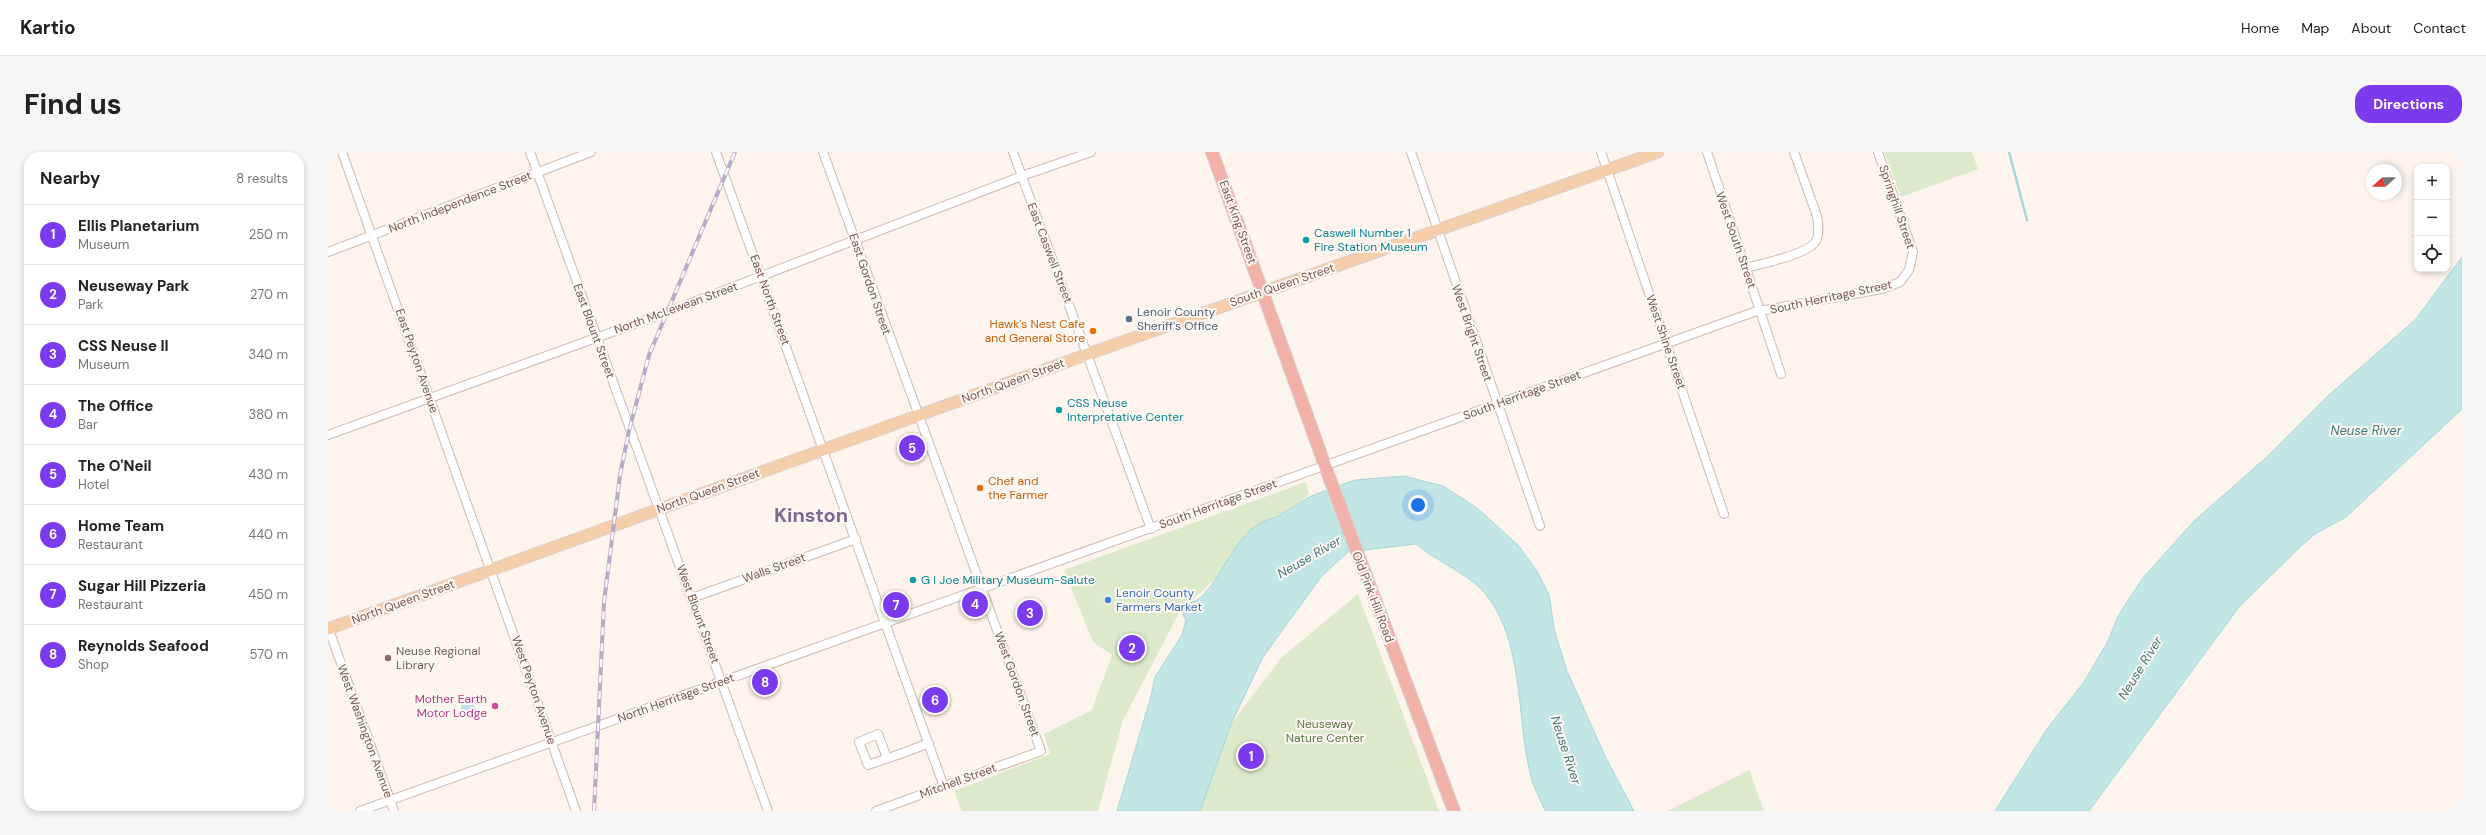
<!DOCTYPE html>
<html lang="en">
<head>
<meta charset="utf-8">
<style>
	:root { --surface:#fff; --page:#f6f6f6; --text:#222; --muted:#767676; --line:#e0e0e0; --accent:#7c3aed }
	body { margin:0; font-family:"DM Sans",sans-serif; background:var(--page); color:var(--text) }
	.controls { position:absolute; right:12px; top:12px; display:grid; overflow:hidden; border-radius:8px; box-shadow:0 2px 6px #0003 }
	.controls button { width:36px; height:36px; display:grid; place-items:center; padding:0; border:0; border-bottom:1px solid var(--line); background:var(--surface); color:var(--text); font:20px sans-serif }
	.compass { position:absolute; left:2038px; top:12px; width:36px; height:36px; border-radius:50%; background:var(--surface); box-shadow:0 2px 6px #0003; rotate:249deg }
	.you { position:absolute; left:1090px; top:353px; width:14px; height:14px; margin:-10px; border:3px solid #fff; border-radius:50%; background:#1a73e8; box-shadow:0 0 0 6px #1a73e833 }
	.badge { display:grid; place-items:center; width:26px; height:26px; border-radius:50%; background:var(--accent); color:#fff; font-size:13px; font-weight:700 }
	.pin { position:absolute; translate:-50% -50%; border:2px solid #fff; box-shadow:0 1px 4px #0006 }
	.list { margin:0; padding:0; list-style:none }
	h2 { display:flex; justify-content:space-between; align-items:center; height:52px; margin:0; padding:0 16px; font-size:17px }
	h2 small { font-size:13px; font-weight:400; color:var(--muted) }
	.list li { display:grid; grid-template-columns:26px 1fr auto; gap:12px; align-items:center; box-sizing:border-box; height:60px; padding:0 16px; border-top:1px solid var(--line) }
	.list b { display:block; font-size:15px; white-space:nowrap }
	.list p { margin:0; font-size:13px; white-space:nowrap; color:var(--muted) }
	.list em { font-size:13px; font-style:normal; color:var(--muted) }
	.icon { flex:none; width:22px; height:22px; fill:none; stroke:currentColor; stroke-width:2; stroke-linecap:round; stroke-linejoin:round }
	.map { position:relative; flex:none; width:2134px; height:659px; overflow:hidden; border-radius:16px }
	header { display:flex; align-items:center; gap:24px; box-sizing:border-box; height:56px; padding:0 20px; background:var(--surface); border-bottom:1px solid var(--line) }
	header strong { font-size:19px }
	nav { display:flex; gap:22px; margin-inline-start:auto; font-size:14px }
	.intro { display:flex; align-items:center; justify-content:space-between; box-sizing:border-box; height:96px; padding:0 24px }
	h1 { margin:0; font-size:28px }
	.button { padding:10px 18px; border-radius:16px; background:var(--accent); color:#fff; font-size:14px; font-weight:700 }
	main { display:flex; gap:24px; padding:0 24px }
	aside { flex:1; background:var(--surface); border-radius:16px; box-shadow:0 2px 6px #0003 }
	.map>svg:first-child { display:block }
</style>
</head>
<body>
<header>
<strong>Kartio</strong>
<nav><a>Home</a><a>Map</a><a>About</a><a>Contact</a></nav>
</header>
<div class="intro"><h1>Find us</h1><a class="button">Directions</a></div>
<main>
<aside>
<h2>Nearby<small>8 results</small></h2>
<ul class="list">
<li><span class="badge">1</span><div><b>Ellis Planetarium</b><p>Museum</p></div><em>250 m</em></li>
<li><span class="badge">2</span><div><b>Neuseway Park</b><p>Park</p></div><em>270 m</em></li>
<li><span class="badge">3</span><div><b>CSS Neuse II</b><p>Museum</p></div><em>340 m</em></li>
<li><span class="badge">4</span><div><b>The Office</b><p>Bar</p></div><em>380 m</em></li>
<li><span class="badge">5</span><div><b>The O'Neil</b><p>Hotel</p></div><em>430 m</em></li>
<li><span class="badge">6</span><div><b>Home Team</b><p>Restaurant</p></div><em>440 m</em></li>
<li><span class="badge">7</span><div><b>Sugar Hill Pizzeria</b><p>Restaurant</p></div><em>450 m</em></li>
<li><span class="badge">8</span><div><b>Reynolds Seafood</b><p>Shop</p></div><em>570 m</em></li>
</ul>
</aside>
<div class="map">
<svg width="2134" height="659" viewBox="0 0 2134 659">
	<rect width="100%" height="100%" fill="#fcf4ed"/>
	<g fill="#dceacb">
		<polygon points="1556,0 1644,0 1650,17 1573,45"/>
		<polygon points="978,330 981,342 852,459 795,568 770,659 634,659 626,639 722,602 716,582 764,558 784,503 765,490 736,418"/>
		<polygon points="1030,442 1111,659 872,659 903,572 953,506"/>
		<polygon points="1421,618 1436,659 1339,659"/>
	</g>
	<g fill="#c2e5e5" stroke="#a8d6d7">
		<polygon points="2134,105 2134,257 2018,365 1987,382 1972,395 1911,455 1761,659 1667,659 1719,577 1756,530 1780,489 1790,464 1814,427 1866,369 1940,304 2002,242 2087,168"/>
		<path d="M 1076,324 L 1115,334 L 1149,356 L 1190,393 L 1209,419 L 1221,443 L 1227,481 L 1239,519 L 1277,604 L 1306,659 L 1217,659 C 1213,648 1206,637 1203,625 C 1188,568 1197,482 1153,437 C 1136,420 1107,408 1088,392 L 1020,400 L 993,425 L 935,505 L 903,572 L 872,659 L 789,659 L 823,544 L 827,525 L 854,483 L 858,468 L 855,464 L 856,454 C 861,451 868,449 872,446 C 897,424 910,371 947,366 L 983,344 L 1027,328 Z"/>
		<polygon points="140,549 148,557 147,559 139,561 134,558 134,553"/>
	</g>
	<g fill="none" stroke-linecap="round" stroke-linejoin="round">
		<polyline stroke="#a8d6d7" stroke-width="2.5" points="1681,0 1699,68"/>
		<g stroke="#cebab2" stroke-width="10">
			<g id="minor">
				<polyline points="14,0 248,659"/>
				<polyline points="202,0 440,659"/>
				<polyline points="388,0 616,635"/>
				<polyline points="495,0 713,599 548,659"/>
				<polyline points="685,0 823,377"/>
				<polyline points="1083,0 1212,374"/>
				<polyline points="1273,0 1396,362"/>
				<polyline points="1379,0 1453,222"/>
				<polyline points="0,100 263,0"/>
				<path d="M 1418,116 C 1433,112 1481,102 1488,89 C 1492,82 1490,71 1489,64 L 1466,0"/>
				<polyline points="0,283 337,161 694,24 763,0"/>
				<polyline points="364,446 528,387"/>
				<polyline points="0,475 66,659"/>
				<path d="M 559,606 L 550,582 L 531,590 L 540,613 C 561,606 581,599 601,591"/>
				<polyline points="32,659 1426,160 1554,137 1572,130 1581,118 1585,100 1550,0"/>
			</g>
		</g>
		<g stroke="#d9d0ce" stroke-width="13">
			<polyline id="major" points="0,477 760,202 1330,0"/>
		</g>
		<g stroke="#d9d0ce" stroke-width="14">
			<polyline id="highway" points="884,0 1000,322 1126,659"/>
		</g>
		<use href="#minor" stroke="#fff" stroke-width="8"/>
		<use href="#major" stroke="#f6ceaa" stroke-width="11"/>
		<use href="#highway" stroke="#f2b1a8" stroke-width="12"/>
		<g stroke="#b5aac7" stroke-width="4">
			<polyline id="rail" points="266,659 276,450 292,323 301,279 321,203 407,0"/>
		</g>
		<use href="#rail" stroke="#fef8f4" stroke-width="2.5" stroke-dasharray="8" stroke-linecap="butt"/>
	</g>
	<g fill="#0f9aa8" stroke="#fef8f4" stroke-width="1.5">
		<circle cx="978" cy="88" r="4"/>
		<circle cx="731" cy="258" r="4"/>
		<circle cx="585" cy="428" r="4"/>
	</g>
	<circle fill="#5c6f8a" stroke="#fef8f4" stroke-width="1.5" cx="801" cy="167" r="4"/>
	<g fill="#e8710a" stroke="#fef8f4" stroke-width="1.5">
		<circle cx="765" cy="179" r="4"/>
		<circle cx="652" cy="336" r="4"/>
	</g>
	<circle fill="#3f7fe0" stroke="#fef8f4" stroke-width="1.5" cx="780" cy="448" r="4"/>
	<circle fill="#8d6e63" stroke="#fef8f4" stroke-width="1.5" cx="60" cy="506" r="4"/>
	<circle fill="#d1479c" stroke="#fef8f4" stroke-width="1.5" cx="167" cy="554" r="4"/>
	<g text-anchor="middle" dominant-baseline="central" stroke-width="4" stroke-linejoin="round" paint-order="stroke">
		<g font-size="12" fill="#775850" stroke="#fef8f4">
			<text transform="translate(132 50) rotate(-21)">North Independence Street</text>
			<text transform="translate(1569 55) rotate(71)">Springhill Street</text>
			<text transform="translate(910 70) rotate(70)">East King Street</text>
			<text transform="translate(1408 88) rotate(71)">West South Street</text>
			<text transform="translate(722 101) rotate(69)">East Caswell Street</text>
			<text transform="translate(542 132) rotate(71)">East Gordon Street</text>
			<text transform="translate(954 133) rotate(-19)">South Queen Street</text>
			<text transform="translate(1503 145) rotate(-12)">South Herritage Street</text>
			<text transform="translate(442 148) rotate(70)">East North Street</text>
			<text transform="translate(348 156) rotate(-20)">North McLewean Street</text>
			<text transform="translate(266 179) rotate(70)">East Blount Street</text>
			<text transform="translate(1144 181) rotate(71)">West Bright Street</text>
			<text transform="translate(1338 190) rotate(71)">West Shine Street</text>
			<text transform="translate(89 209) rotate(71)">East Peyton Avenue</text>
			<text transform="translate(685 229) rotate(-20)">North Queen Street</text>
			<text transform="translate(1194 243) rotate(-20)">South Herritage Street</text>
			<text transform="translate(380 339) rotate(-20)">North Queen Street</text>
			<text transform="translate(890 352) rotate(-20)">South Herritage Street</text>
			<text transform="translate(446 416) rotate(-20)">Walls Street</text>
			<text transform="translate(1045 445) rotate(69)">Old Pink Hill Road</text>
			<text transform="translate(75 450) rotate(-20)">North Queen Street</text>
			<text transform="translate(370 462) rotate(70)">West Blount Street</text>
			<text transform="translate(689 532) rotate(70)">West Gordon Street</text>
			<text transform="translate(206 538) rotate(71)">West Peyton Avenue</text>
			<text transform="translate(348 546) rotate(-20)">North Herritage Street</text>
			<text transform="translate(37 579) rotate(70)">West Washington Avenue</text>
			<text transform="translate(630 629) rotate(-20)">Mitchell Street</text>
		</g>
		<g font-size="12" fill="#0d838f" stroke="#fef8f4" text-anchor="start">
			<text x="986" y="81">Caswell Number 1<tspan x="986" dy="14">Fire Station Museum</tspan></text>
			<text x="739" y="251">CSS Neuse<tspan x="739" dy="14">Interpretative Center</tspan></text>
			<text x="593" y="428">G I Joe Military Museum-Salute</text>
		</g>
		<g font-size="12" fill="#4e5e75" stroke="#fef8f4" text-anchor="start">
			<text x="809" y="160">Lenoir County<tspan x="809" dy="14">Sheriff's Office</tspan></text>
		</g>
		<g font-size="12" fill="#c56008" stroke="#fef8f4" text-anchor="end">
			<text x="757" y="172">Hawk's Nest Cafe<tspan x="757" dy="14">and General Store</tspan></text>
			<text x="660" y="329" text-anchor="start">Chef and<tspan x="660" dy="14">the Farmer</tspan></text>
		</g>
		<g font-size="12" fill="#366cbe" stroke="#fef8f4" text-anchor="start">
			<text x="788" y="441">Lenoir County<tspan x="788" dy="14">Farmers Market</tspan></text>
		</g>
		<g font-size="12" fill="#785e54" stroke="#fef8f4" text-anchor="start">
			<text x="68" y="499">Neuse Regional<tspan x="68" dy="14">Library</tspan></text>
		</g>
		<g font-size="12" fill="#b23c85" stroke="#fef8f4" text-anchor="end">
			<text x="159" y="547">Mother Earth<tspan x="159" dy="14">Motor Lodge</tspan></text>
		</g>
		<g font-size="12" fill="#5b7645" stroke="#fef8f4">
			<text x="997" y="572">Neuseway<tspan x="997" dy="14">Nature Center</tspan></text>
		</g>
		<g font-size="13" font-style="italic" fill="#43797b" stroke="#fef8f4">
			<text x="2038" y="278">Neuse River</text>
			<text transform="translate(981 405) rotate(-30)">Neuse River</text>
			<text transform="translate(1812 516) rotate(-58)">Neuse River</text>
			<text transform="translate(1238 598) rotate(72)">Neuse River</text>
		</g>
		<g font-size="20" font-weight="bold" fill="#7e6892" stroke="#fef8f4">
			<text x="483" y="363">Kinston</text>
		</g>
	</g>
</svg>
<div class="controls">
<button>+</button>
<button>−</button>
<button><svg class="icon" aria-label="locate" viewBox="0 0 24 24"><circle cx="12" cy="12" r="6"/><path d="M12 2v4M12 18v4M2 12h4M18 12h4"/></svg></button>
</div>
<svg class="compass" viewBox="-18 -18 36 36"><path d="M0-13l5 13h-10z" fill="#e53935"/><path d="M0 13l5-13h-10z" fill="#767676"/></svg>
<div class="you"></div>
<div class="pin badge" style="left:923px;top:604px">1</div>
<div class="pin badge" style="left:804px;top:496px">2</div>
<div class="pin badge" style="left:702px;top:461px">3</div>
<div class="pin badge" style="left:647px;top:452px">4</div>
<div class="pin badge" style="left:584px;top:296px">5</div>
<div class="pin badge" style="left:607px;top:548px">6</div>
<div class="pin badge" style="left:568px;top:453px">7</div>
<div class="pin badge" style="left:437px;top:530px">8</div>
</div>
</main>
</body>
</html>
